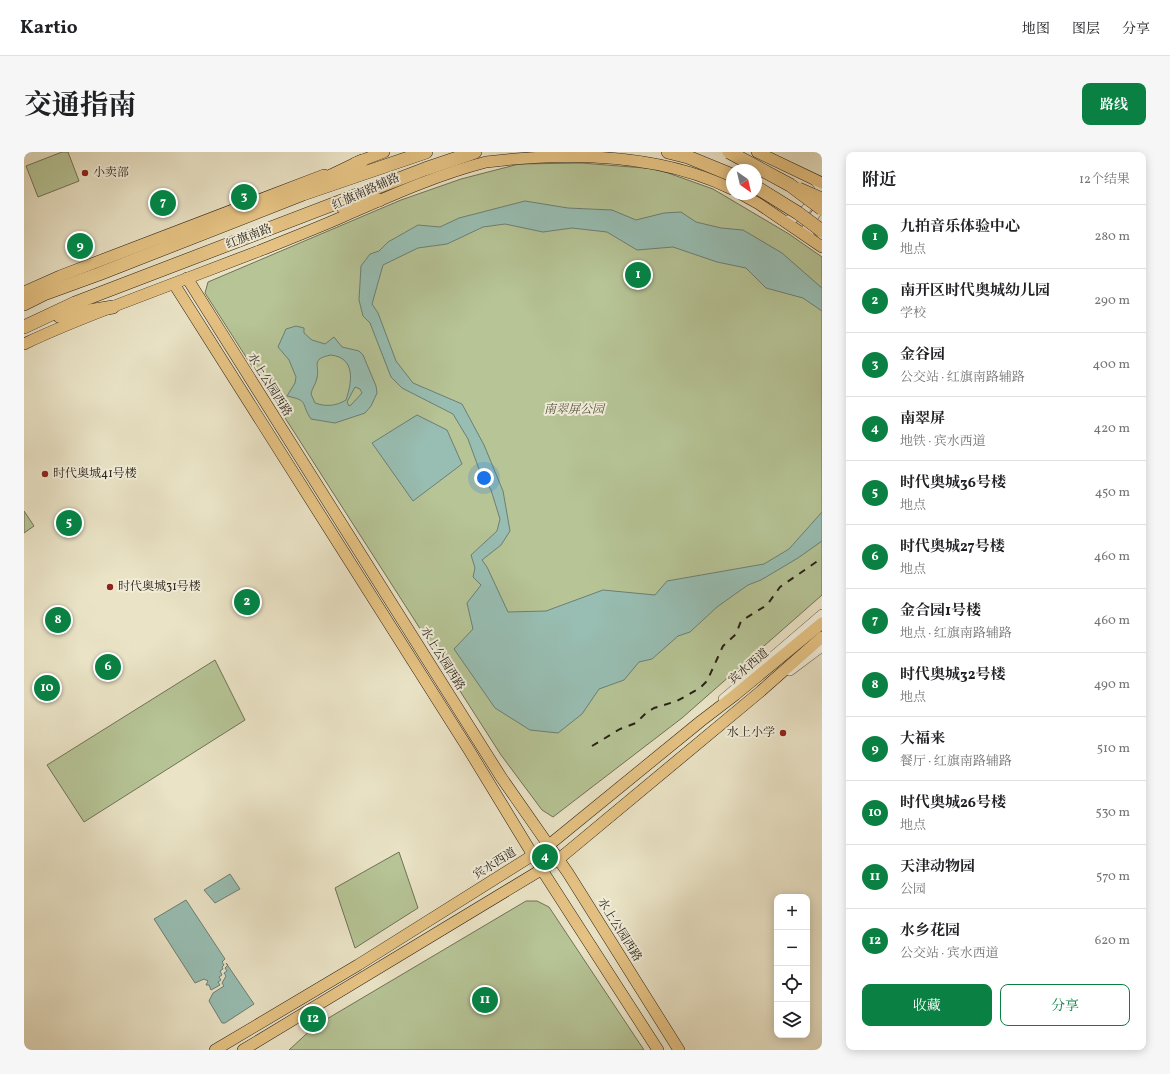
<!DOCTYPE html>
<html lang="zh">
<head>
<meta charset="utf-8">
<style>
	:root { --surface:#fff; --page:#f6f6f6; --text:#202124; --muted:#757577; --line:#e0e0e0; --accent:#0b8043 }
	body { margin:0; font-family:Vollkorn,"Noto Serif SC",serif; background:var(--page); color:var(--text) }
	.controls { position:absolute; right:12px; bottom:12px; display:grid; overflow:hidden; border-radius:8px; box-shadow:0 2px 10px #0003 }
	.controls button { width:36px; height:36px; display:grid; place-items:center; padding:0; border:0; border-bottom:1px solid var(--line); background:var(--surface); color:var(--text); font:20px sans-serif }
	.compass { position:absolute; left:702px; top:12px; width:36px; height:36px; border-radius:50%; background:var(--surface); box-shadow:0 2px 10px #0003; rotate:146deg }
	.you { position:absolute; left:460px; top:326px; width:14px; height:14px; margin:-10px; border:3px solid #fff; border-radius:50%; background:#1a73e8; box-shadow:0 0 0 6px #1a73e833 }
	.badge { display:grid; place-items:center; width:26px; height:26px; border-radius:50%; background:var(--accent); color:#fff; font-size:13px; font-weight:700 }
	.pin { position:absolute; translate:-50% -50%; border:2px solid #fff; box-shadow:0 1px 4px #0006 }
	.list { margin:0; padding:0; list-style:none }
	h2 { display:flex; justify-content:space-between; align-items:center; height:52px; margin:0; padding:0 16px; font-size:17px }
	h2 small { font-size:13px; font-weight:400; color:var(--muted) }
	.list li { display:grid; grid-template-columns:26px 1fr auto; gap:12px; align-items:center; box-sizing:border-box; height:64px; padding:0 16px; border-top:1px solid var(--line) }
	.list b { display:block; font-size:15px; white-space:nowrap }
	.list p { margin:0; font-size:13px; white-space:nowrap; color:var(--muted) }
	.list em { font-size:13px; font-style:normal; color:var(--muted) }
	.actions { display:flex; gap:8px; padding:12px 16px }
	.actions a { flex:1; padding:9px 0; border:1px solid var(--accent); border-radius:8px; text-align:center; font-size:14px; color:var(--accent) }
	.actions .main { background:var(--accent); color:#fff }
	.icon { flex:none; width:22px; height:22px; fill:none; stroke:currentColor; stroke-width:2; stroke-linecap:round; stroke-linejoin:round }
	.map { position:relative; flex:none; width:798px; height:898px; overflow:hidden; border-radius:8px }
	header { display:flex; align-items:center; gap:24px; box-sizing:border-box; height:56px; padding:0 20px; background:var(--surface); border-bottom:1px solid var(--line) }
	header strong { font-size:19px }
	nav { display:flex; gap:22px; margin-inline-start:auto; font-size:14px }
	.intro { display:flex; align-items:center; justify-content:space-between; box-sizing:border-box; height:96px; padding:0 24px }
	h1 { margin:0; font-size:28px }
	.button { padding:10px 18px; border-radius:8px; background:var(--accent); color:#fff; font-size:14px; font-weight:700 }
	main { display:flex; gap:24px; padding:0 24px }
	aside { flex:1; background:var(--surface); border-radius:8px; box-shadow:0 2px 10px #0003 }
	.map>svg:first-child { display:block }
</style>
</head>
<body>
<header>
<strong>Kartio</strong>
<nav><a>地图</a><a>图层</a><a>分享</a></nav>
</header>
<div class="intro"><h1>交通指南</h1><a class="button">路线</a></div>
<main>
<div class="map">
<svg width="798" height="898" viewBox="0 0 798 898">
	<rect width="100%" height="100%" fill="#eae3c6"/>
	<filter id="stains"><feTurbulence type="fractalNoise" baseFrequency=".005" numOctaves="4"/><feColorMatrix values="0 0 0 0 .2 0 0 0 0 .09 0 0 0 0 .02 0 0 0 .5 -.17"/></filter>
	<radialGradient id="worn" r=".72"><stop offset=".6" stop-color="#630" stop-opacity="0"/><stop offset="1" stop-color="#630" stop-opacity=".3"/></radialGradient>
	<g fill="#b6c496" stroke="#707256">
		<polygon points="38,0 44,0 55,29 14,45 2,14"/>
		<polygon points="557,11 633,17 689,37 765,82 798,105 798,443 658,566 529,665 518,658 477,603 181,141 184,130 377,48 437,27 495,12"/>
		<polygon points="0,359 10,374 0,381"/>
		<polygon points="191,508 221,568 60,670 23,613"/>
		<polygon points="375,700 394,756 331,796 311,736"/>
		<polygon points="502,749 513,749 525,755 620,898 265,898 291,874"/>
	</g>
	<g fill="#98beb3" stroke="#6c7f74" fill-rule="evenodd">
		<polygon points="501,49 544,56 588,58 612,68 640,61 657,60 672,70 697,76 719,78 758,101 798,136 798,159 779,146 742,136 722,116 693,110 649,95 613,98 583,80 548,76 519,80 481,72 459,75 423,92 394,96 359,113 348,152 354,161 372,209 389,231 438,252 460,293 479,339 486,379 477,393 458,408 463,415 484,460 522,459 579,438 631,443 643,429 740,412 765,397 798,360 798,389 774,406 737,428 724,433 693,455 666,480 654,484 628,507 615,510 600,528 575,537 558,562 534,581 506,578 471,556 430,497 449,477 443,451 457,433 449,425 451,416 447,403 473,379 476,367 467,338 455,317 444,287 429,262 378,236 367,225 346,171 339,164 335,148 337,114 346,102 355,99 364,90 394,73 416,75 435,66"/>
		<path d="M 272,174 L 280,176 L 280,181 L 288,188 L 301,192 L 310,185 L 318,195 L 335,199 L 339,203 L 352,234 L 353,241 L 347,254 L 341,261 L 311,271 L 287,267 C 276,251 286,249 263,244 L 271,231 L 272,225 L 265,208 L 254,195 L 262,177 ZM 307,203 C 332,206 328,230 322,248 C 312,254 302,255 291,251 L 287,242 C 288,236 292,232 293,226 C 296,213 286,207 307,203 ZM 331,235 L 336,237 L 338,241 L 327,253 L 325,254 L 323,250 Z"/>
		<polygon points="393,263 423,278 438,312 389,349 348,291"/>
		<polygon points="206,722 216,737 191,751 180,738"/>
		<polygon points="162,748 201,807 198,810 200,813 198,815 199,817 196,819 198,823 195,825 197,828 194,830 196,833 187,838 185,833 182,833 184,829 180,827 171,831 130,767"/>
		<polygon points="202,811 230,852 201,871 198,871 185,849 189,841 200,834 198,831 202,824 200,821 203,819 201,816 204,813"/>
	</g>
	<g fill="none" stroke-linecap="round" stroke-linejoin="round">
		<g stroke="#595142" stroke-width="10">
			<g id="minor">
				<path d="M 760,69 C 780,65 785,53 796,38 L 794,32 L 788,26"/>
				<polyline points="786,87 783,74 798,53"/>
				<polyline points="766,519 798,495"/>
				<polyline points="699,547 798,462"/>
			</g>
		</g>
		<g stroke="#292016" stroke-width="12">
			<g id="major">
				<polyline points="733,0 798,31"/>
				<polyline points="331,11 360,0"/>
				<polyline points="717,42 735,52 798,95"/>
				<polyline points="163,126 477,625 544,721 655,898"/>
				<polyline points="150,132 445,598 518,718 634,898"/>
				<polyline points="0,140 36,124 300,23"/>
				<path d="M 0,192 C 33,176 67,163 101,150 C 146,133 190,116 235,99 C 262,88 291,77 318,65 C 366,44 412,23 462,10 C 543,0 634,1 708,37"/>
				<polyline points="191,898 334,813 525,693 677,569 711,543 798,471"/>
				<polyline points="219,898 535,707 737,539 798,485"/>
			</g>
		</g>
		<g stroke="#292016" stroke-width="14">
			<g id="highway">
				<polyline points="644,0 664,5 708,23"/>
				<polyline points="292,31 338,9"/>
				<polyline points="319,55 355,48"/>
				<polyline points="0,152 20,142 75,122 279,42 402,0"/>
				<polyline points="35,164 89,155"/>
				<polyline points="0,175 51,151 401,17 451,0"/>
			</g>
		</g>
		<use href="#minor" stroke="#f1edda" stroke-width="9"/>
		<use href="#major" stroke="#e5c283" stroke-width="11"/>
		<use href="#highway" stroke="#e5c283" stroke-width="13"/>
		<polyline stroke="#292016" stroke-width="2" stroke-dasharray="7 7" stroke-linecap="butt" points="568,594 596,577 612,571 622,561 630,556 653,549 676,536 683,529 699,494 712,482 717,469 743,453 756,435 798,406"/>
		<g stroke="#292016" stroke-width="12" stroke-linecap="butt">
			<polyline id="major-bridge" points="775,36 798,46"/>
		</g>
		<g stroke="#292016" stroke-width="14" stroke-linecap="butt">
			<g id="highway-bridge">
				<polyline points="705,0 766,33 798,57"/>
				<polyline points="732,35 774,61 798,79"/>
			</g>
		</g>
		<use href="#major-bridge" stroke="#e5c283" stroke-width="11"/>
		<use href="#highway-bridge" stroke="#e5c283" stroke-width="13"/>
	</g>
	<g fill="#8f2418" stroke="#f1edda" stroke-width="1.5">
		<circle cx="61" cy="21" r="4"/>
		<circle cx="21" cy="322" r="4"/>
		<circle cx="86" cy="435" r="4"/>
		<circle cx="759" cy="581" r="4"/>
	</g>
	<g text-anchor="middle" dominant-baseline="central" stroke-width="4" stroke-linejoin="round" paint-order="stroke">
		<g font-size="12" fill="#292016" stroke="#f1edda" text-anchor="start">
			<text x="69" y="21">小卖部</text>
			<text x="29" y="322">时代奥城41号楼</text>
			<text x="94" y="435">时代奥城31号楼</text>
			<text x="751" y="581" text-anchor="end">水上小学</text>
		</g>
		<g font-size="12" fill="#292016" stroke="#f1edda">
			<text transform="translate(342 40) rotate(-24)">红旗南路辅路</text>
			<text transform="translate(225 85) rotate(-21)">红旗南路</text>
			<text transform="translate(245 233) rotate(58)">水上公园西路</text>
			<text transform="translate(418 507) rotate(58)">水上公园西路</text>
			<text transform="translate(725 515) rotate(-40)">宾水西道</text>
			<text transform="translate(471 712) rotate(-32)">宾水西道</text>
			<text transform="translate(595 778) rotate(58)">水上公园西路</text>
		</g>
		<g font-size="12" font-style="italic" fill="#53513c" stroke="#f1edda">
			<text x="550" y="258">南翠屏公园</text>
		</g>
	</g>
	<rect width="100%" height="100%" filter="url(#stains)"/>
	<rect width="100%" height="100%" fill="url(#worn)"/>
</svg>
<div class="controls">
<button>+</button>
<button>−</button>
<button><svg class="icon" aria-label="locate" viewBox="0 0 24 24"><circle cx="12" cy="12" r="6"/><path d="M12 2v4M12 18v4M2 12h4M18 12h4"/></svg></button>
<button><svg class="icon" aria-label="layers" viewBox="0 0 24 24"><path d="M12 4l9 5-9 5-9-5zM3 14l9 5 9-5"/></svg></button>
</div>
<svg class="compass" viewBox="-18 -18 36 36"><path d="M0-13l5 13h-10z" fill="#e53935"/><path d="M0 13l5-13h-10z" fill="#757577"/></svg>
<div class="you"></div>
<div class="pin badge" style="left:614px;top:123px">1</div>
<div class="pin badge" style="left:223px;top:450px">2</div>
<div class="pin badge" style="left:220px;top:45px">3</div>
<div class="pin badge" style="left:521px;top:705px">4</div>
<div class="pin badge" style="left:45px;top:371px">5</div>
<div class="pin badge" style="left:84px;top:515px">6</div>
<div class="pin badge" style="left:139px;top:51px">7</div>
<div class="pin badge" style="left:34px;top:468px">8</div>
<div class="pin badge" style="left:56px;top:94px">9</div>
<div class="pin badge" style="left:23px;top:536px">10</div>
<div class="pin badge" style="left:461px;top:848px">11</div>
<div class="pin badge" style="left:289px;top:867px">12</div>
</div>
<aside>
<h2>附近<small>12个结果</small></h2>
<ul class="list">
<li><span class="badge">1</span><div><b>九拍音乐体验中心</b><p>地点</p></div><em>280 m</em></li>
<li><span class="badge">2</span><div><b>南开区时代奥城幼儿园</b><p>学校</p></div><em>290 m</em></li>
<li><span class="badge">3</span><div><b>金谷园</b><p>公交站 · 红旗南路辅路</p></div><em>400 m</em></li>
<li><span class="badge">4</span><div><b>南翠屏</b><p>地铁 · 宾水西道</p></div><em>420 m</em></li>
<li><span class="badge">5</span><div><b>时代奥城36号楼</b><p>地点</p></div><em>450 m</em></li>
<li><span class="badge">6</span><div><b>时代奥城27号楼</b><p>地点</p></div><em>460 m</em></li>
<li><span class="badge">7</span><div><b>金合园1号楼</b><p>地点 · 红旗南路辅路</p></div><em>460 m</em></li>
<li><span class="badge">8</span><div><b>时代奥城32号楼</b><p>地点</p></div><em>490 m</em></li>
<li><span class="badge">9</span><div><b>大福来</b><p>餐厅 · 红旗南路辅路</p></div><em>510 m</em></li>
<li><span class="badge">10</span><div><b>时代奥城26号楼</b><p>地点</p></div><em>530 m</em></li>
<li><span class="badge">11</span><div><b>天津动物园</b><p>公园</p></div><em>570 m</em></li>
<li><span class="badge">12</span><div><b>水乡花园</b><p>公交站 · 宾水西道</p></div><em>620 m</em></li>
</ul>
<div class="actions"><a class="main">收藏</a><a>分享</a></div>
</aside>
</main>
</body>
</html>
